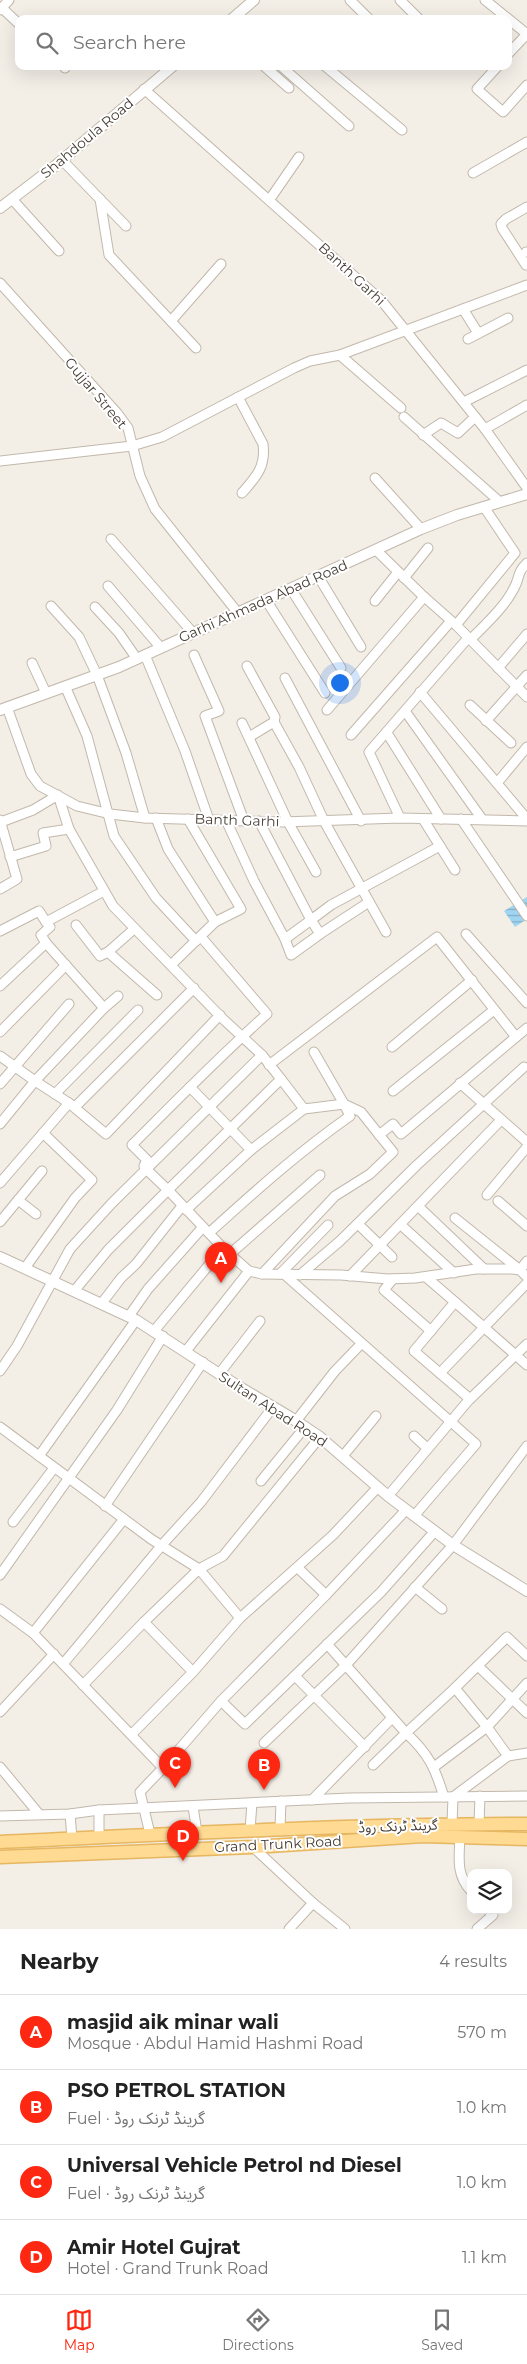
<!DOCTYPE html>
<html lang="en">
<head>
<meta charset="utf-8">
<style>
	:root { --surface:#fff; --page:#f2f2f2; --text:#222; --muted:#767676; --line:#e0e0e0; --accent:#fe2712 }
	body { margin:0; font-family:Montserrat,"Noto Sans Arabic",sans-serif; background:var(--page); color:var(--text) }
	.controls { position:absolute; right:15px; bottom:15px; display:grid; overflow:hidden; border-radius:10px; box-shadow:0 5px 20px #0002 }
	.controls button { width:45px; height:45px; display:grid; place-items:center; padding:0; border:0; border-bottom:1px solid var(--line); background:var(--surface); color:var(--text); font:25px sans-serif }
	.you { position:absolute; left:339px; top:682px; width:18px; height:18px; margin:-12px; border:4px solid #fff; border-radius:50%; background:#1a73e8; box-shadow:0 0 0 8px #1a73e833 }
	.badge { display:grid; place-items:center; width:32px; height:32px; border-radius:50%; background:var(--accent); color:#fff; font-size:16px; font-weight:700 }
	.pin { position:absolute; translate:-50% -41px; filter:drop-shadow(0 1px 2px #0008) }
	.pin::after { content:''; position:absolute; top:26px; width:18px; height:15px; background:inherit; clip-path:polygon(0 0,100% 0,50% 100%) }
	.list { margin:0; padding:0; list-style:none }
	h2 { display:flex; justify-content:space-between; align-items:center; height:65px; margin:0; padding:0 20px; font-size:21px }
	h2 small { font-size:16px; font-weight:400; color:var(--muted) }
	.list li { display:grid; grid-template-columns:32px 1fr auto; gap:15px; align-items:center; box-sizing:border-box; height:75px; padding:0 20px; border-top:1px solid var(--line) }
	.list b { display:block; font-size:19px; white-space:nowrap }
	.list p { margin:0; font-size:16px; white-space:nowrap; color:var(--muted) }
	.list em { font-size:16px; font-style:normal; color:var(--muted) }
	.icon { flex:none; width:28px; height:28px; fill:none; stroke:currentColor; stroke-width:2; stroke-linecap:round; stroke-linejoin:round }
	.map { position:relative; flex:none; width:527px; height:1929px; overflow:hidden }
	.search { position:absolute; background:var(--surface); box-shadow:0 5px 20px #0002; left:15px; right:15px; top:15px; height:55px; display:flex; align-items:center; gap:12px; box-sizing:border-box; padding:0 18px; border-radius:10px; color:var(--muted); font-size:19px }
	.sheet { height:365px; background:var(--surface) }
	nav { display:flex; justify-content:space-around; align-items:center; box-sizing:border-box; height:70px; border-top:1px solid var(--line); background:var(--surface); font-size:14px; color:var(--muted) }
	nav a { display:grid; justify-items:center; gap:2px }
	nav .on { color:var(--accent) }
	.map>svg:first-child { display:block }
</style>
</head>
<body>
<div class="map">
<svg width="527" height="1929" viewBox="0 0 527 1929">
	<defs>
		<pattern id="water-rules" width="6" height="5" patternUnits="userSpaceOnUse" patternTransform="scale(1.25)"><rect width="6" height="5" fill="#a0d5f2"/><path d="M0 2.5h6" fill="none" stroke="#84aec5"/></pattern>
	</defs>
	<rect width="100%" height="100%" fill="#f3eee6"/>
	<polygon fill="url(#water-rules)" points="527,897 527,919 515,927 504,911"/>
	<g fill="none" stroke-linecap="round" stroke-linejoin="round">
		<g stroke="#c2b8ab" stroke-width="11">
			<g id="minor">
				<polyline points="350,0 369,19"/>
				<polyline points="400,0 419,19"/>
				<polyline points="485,0 527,34"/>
				<polyline points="2,8 19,24"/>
				<polyline points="0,10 9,0"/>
				<polyline points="508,54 527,34"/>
				<polyline points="64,66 65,68"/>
				<polyline points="264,66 289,88"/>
				<polyline points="281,66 349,126"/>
				<polyline points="325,66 402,130"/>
				<polyline points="498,66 477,89 503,112 527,85"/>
				<polyline points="144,89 381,300 485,429 527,488"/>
				<polyline points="62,160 126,226"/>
				<polyline points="473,173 527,142"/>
				<polyline points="12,199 59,251"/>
				<polyline points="100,199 109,255 196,348"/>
				<polyline points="270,199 299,157"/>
				<polyline points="526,252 527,252"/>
				<polyline points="526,265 502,228 501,224 506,219 527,207"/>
				<polyline points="0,283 117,413 128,428 140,476 155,509 238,613"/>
				<polyline points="463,309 478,333"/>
				<polyline points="171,321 221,264"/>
				<polyline points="468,339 508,318"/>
				<polyline points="340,355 401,408"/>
				<path d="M 238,397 L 263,444 C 266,467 256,477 242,493"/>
				<polyline points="464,402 527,370"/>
				<polyline points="404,417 500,502"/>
				<polyline points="485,429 527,405"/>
				<polyline points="423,435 441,423 458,433 475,417"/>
				<polyline points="0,461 132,446 162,437 294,368 310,361 340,355 527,285"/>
				<polyline points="375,478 421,529"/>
				<polyline points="111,539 193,633"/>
				<polyline points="376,550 421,594 456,625 527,697"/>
				<polyline points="318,576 361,647"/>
				<polyline points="404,578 428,548"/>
				<polyline points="108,586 161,648"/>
				<polyline points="291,589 341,668"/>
				<polyline points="266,600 325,693"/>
				<polyline points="375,601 398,572"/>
				<polyline points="51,606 79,637 97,675 126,753 145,818"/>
				<polyline points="95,607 119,633 137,659"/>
				<polyline points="456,625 515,553 484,507"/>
				<path d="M 470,640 C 486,624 507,605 516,584 C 520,574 518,572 527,563"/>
				<polyline points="145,655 185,751 209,820"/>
				<polyline points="194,655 219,711 205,716 244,821"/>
				<polyline points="32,663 46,693"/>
				<polyline points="247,666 275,717 274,722 299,767 324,821 386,932"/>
				<polyline points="498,668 527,634"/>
				<polyline points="285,678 361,821"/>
				<polyline points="65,686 87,736 114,836 156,898 196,941"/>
				<polyline points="420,692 527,819"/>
				<polyline points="470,705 511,743"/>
				<polyline points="7,707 31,774 40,786 77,806 110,814 145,818 282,822 400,818 527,821"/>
				<polyline points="327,710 424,597"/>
				<polyline points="405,711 482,819"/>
				<polyline points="486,721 527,675"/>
				<polyline points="242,723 288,822 316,872"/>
				<polyline points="387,733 441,819"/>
				<polyline points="351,735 451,621"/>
				<polyline points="249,737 274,722"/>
				<polyline points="497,783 527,747"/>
				<polyline points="156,818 168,849 215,922 241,909 188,819"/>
				<polyline points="400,818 369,752 468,638"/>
				<polyline points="423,819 455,870"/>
				<polyline points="461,819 527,916"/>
				<polyline points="0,820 17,879 0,889"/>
				<polyline points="226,820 254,881 285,939 311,920 320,934 369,902"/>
				<polyline points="259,821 311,920 331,905 440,846"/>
				<path d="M 1,822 L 33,810 L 58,795 L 69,829 L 113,906 L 223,1019 L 262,1055 L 281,1079 L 168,1190 L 146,1169 L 144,1166 L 147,1160 L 132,1145 C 176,1101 220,1056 267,1014 L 201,937"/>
				<polyline points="10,857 46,846 43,833 69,829"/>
				<polyline points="46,922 50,927 41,935 46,943"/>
				<polyline points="76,925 100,956 108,952 134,929"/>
				<polyline points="0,931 39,911 46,922 104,891"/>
				<polyline points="466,934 527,1003"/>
				<polyline points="285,939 291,955 320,934"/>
				<polyline points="108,952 157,995"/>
				<polyline points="171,965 215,922"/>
				<polyline points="0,986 46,943 104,1008 35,1081 0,1056"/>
				<polyline points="104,1008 118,996"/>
				<polyline points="0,1032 66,965"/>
				<polyline points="516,1037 527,1028"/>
				<polyline points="392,1047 472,980"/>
				<polyline points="269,1065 437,937 516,1037 401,1134 393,1124 379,1135"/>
				<polyline points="281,1079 304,1109"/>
				<polyline points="460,1083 527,1142"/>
				<polyline points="0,1084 69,1004"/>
				<polyline points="190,1087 251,1150"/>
				<polyline points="393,1091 494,1010"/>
				<polyline points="55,1094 138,1010"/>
				<polyline points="69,1103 106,1134 220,1015"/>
				<polyline points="75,1107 194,988"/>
				<polyline points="0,1124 35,1081 69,1103 0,1183"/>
				<polyline points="487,1195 527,1147"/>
				<polyline points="18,1200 36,1214"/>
				<polyline points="498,1201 527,1226"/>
				<polyline points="419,1207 484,1269"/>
				<path d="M 186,1210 L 251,1150 L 304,1109 L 344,1104 L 350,1116 C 300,1151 254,1192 209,1233"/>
				<polyline points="455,1218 520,1270 527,1261"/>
				<polyline points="0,1222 42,1171"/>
				<polyline points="358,1224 392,1257"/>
				<polyline points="401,1225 454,1273"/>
				<polyline points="230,1254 320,1175"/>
				<polyline points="25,1268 75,1198 92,1180 43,1133"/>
				<polyline points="262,1274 335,1196 370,1174 393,1152 361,1112 344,1104 314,1052"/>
				<polyline points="280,1274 328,1225"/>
				<polyline points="285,1275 476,1444 414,1516"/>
				<polyline points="300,1275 340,1241 417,1165 524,1067"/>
				<polyline points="350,1276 501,1120"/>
				<polyline points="426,1277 455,1302 414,1351 470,1399"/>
				<polyline points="393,1279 384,1290 431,1331"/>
				<polyline points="75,1290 108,1250 168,1190 223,1248 249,1271"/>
				<polyline points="455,1302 527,1365"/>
				<polyline points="102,1303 121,1278 136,1264 182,1206"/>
				<polyline points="129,1316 148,1289 203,1227"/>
				<polyline points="154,1331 223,1248"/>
				<polyline points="186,1351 249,1271 262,1274 341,1275 388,1279 415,1278 476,1269 512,1269 520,1270 527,1277"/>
				<polyline points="0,1371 17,1346 70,1249 112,1203 262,1055"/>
				<polyline points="440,1373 527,1283"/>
				<polyline points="219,1374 260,1321"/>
				<polyline points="296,1421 335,1371 361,1344"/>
				<polyline points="0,1427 151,1539 199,1569 240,1618 193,1672"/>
				<polyline points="414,1436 427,1448"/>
				<polyline points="39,1456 136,1320"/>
				<polyline points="343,1456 376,1416"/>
				<polyline points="261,1481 305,1427"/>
				<polyline points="388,1496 468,1401 527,1344"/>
				<polyline points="105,1506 203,1362"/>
				<polyline points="13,1522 54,1468"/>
				<polyline points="298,1568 326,1595"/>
				<polyline points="0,1575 117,1410 163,1336"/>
				<polyline points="415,1587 442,1609"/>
				<polyline points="0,1609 33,1633 163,1768 140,1792 150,1834"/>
				<polyline points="240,1618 333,1535 378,1487"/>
				<polyline points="33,1633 124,1519"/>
				<polyline points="327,1644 406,1733 373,1765"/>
				<polyline points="63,1664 161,1546 201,1502 273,1407"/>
				<polyline points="478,1666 527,1713"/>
				<polyline points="295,1676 365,1747"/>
				<polyline points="83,1685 144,1622 199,1569 223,1556 320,1437"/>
				<polyline points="455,1688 507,1637 527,1656"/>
				<polyline points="221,1701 326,1595 406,1510"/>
				<polyline points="0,1712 54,1654"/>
				<polyline points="132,1734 193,1672 144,1622"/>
				<polyline points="264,1743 346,1665 453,1545 527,1446"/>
				<polyline points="0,1767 39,1814"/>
				<polyline points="434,1767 487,1727 508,1756"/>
				<polyline points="163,1768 221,1701 245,1724 381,1592 435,1531"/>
				<path d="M 444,1797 C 435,1768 429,1754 406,1733 L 455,1688 L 487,1727 L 527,1683"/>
				<polyline points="312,1800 392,1718"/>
				<polyline points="193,1807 197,1832"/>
				<polyline points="99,1810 99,1837"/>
				<polyline points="70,1814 72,1838"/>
				<polyline points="0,1816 70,1814 99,1810 349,1798 527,1796"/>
				<polyline points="452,1824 453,1797 508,1756 527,1753"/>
				<polyline points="479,1824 480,1796"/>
				<polyline points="280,1829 281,1801"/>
				<polyline points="250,1830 252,1803"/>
				<path d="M 460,1837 C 459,1858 456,1875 471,1891"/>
				<polyline points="253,1847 313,1903 345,1929"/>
				<polyline points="289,1929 313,1903"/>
				<polyline points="477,1929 493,1915 488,1910"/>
			</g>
		</g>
		<g stroke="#c2b8ab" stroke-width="12">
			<g id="tertiary">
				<polyline points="232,19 254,0"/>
				<polyline points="0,208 55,166 173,66"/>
				<polyline points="0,710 119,667 421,529 457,515 527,494"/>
				<polyline points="0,1257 136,1320 238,1386 290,1417 320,1437 388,1496 453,1545 527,1591"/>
			</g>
		</g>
		<g stroke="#e6b661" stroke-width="15">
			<g id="primary">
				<path d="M 0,1842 C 176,1834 351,1824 527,1824"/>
				<polyline points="0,1857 253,1847 423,1836 527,1839"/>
			</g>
		</g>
		<use href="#minor" stroke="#fff" stroke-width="9"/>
		<use href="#tertiary" stroke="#fff" stroke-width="10"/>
		<use href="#primary" stroke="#ffda93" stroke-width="12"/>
	</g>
	<g text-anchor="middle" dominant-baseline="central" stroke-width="4" stroke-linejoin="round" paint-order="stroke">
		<g font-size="14" fill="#463e35" stroke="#fff">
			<text transform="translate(87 138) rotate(-40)">Shahdoula Road</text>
			<text transform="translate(352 274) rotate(43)">Banth Garhi</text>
			<text transform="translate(96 393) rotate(50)">Gujjar Street</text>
			<text transform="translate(263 601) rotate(-24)">Garhi Ahmada Abad Road</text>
			<text transform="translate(237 820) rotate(2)">Banth Garhi</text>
			<text transform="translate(273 1409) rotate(33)">Sultan Abad Road</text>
			<text transform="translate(398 1826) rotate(-2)">گرینڈ ٹرنک روڈ</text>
			<text transform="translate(278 1844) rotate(-3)">Grand Trunk Road</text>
		</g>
	</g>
</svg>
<div class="controls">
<button><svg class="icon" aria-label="layers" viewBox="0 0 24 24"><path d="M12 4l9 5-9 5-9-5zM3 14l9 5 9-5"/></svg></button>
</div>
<div class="you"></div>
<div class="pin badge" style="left:221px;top:1283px">A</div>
<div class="pin badge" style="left:264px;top:1790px">B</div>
<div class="pin badge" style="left:175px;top:1788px">C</div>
<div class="pin badge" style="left:183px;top:1861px">D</div>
<div class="search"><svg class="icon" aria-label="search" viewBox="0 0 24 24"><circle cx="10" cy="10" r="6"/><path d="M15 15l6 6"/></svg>Search here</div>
</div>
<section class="sheet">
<h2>Nearby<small>4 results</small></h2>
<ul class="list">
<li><span class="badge">A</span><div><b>masjid aik minar wali</b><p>Mosque · Abdul Hamid Hashmi Road</p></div><em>570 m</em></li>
<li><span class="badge">B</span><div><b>PSO PETROL STATION</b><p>Fuel · گرینڈ ٹرنک روڈ</p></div><em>1.0 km</em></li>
<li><span class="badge">C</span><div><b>Universal Vehicle Petrol nd Diesel</b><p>Fuel · گرینڈ ٹرنک روڈ</p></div><em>1.0 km</em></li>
<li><span class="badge">D</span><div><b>Amir Hotel Gujrat</b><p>Hotel · Grand Trunk Road</p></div><em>1.1 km</em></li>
</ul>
</section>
<nav>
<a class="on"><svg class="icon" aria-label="map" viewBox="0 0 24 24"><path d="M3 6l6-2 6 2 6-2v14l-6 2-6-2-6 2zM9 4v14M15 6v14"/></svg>Map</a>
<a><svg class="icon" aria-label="directions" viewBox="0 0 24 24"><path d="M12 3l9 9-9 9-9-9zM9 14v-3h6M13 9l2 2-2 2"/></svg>Directions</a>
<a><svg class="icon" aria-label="saved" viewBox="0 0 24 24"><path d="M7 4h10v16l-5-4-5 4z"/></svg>Saved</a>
</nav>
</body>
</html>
